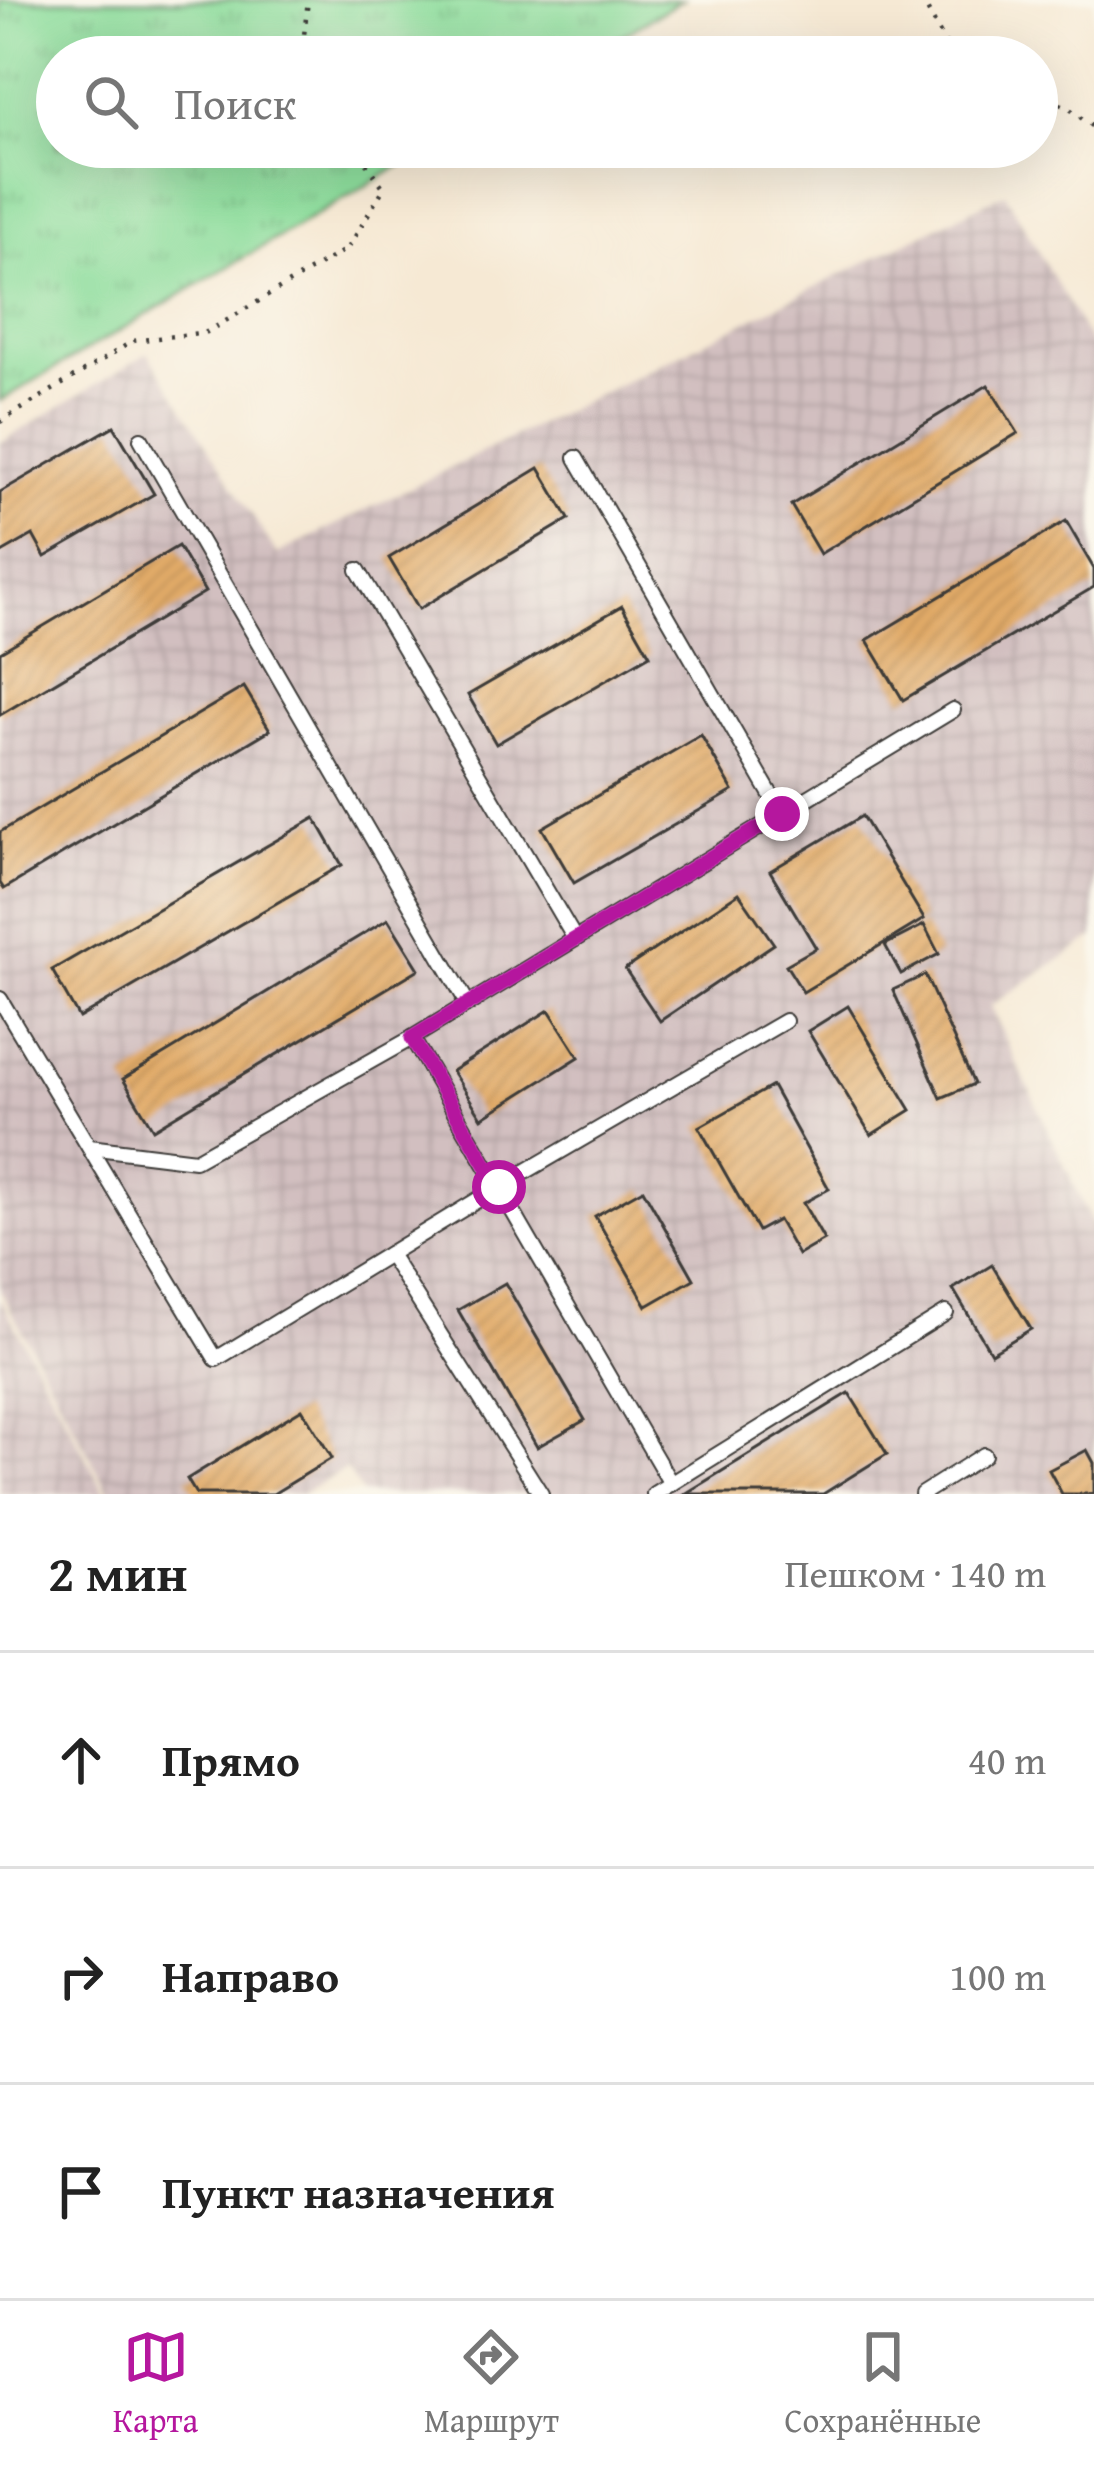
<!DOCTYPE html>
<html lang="ru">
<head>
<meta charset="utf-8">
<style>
	:root { --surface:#fff; --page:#f6f6f6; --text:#222; --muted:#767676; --line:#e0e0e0; --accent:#b5179e }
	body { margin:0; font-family:"Gentium Book Plus",serif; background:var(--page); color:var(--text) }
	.stop { position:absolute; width:36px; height:36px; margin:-27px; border:9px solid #b5179e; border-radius:50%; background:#fff }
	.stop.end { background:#b5179e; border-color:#fff; box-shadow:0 3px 12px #0008 }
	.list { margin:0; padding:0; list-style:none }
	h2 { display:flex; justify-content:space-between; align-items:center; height:156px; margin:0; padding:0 48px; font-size:51px }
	h2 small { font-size:39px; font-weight:400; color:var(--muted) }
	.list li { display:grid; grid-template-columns:78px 1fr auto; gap:36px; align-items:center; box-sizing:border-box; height:216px; padding:0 48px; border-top:3px solid var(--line) }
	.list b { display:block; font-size:45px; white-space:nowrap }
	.list em { font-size:39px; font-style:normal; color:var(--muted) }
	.icon { flex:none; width:66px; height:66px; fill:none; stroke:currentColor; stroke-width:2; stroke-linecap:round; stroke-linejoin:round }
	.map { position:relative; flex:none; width:1094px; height:1494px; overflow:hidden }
	.search { position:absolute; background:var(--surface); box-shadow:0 12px 48px #0002; left:36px; right:36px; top:36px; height:132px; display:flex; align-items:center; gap:30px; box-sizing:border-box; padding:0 42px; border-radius:66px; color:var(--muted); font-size:45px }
	.sheet { height:804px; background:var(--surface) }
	nav { display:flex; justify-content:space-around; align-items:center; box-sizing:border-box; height:168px; border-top:3px solid var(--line); background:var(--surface); font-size:33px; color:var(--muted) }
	nav a { display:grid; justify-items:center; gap:6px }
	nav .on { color:var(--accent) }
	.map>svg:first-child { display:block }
</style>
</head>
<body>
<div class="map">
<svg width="1094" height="1494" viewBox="0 0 1094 1494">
	<defs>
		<pattern id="industrial-grid" width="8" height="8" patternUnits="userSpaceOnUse" patternTransform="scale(3)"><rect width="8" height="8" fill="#d2bfc0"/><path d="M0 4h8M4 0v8" fill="none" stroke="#b4a4a4"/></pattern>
		<pattern id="grass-tufts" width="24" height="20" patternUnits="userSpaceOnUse" patternTransform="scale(3)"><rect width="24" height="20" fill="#8ddd9c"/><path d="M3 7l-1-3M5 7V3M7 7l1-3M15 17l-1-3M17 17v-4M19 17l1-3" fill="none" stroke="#79bd86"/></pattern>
		<pattern id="building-hatch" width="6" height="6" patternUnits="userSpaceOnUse" patternTransform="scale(3)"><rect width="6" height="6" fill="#e1aa68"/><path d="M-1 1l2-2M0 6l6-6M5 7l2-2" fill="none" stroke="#c0925a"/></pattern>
	</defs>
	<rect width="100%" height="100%" fill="#fbf7ec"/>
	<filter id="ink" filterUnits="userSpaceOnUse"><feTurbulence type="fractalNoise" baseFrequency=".00833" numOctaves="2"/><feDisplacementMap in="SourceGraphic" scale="24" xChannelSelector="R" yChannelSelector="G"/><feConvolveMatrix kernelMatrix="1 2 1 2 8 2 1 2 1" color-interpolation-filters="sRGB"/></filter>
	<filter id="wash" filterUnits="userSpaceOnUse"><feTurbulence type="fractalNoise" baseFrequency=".004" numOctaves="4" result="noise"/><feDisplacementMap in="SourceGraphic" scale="48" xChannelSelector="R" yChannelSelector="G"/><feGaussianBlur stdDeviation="2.7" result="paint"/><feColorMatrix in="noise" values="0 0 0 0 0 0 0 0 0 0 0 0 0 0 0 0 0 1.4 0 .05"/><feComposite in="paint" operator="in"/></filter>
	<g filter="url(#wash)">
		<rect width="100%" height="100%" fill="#f6e9d4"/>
		<g fill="url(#industrial-grid)">
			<polygon points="1005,193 1094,349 1094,937 990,1006 1094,1228 1094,1494 362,1494 346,1469 301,1494 110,1494 0,1290 0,443 148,353 277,554"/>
			<polygon points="0,1298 106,1494 0,1494"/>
		</g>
		<polygon fill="url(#grass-tufts)" stroke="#547c5c" stroke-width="3" points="0,0 682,0 585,57 57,57 57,147 432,147 0,401"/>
		<g id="blocks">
			<g fill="url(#building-hatch)">
				<polygon points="988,385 1018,433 820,554 791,505"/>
				<polygon points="114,426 154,494 45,557 33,535 0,554 0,492"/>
				<polygon points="539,468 569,519 419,609 389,558"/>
				<polygon points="1066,521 1094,569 1094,587 903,700 867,640"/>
				<polygon points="178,546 205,592 0,715 0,652"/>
				<polygon points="622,606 650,655 496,744 468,695"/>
				<polygon points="244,687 270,730 4,889 0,883 0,832"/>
				<polygon points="701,735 733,791 574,883 542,828"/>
				<polygon points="862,816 924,919 803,992 786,965 816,948 770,871"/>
				<polygon points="315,818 342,865 79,1018 52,970"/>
				<polygon points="739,893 774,944 660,1021 625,969"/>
				<polygon points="388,919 419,969 153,1129 123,1079"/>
				<polygon points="924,925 939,954 901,974 885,945"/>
				<polygon points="925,975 974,1084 941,1098 893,990"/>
				<polygon points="848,1006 911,1110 871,1135 808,1031"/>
				<polygon points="549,1010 579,1057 482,1118 452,1071"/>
				<polygon points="772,1086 829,1189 803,1203 824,1240 798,1255 778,1220 758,1231 699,1127"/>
				<polygon points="643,1189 694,1279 647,1306 595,1216"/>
				<polygon points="992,1265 1031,1329 991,1353 953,1289"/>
				<polygon points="505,1283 585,1420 537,1447 458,1310"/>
				<polygon points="849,1393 887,1454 823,1494 685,1494"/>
				<polygon points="302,1409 332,1458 273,1494 196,1494 187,1479"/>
				<polygon points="1087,1450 1094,1463 1094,1494 1062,1494 1049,1470"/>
			</g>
		</g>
	</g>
	<g filter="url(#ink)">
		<use href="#blocks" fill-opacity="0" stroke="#3d3b38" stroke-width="3"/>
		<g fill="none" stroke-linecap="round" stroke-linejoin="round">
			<g stroke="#3d3b38" stroke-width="18">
				<g id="service">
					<polyline points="141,439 468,1004"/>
					<polyline points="576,458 782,814"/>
					<polyline points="358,570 575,939"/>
					<polyline points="0,999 216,1359 499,1187 785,1021"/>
					<polyline points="412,1038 671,1484"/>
					<polyline points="89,1147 195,1160 412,1038 953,710"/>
					<polyline points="389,1254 541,1494"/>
					<polyline points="654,1494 946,1313"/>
					<polyline points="922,1494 984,1455"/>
				</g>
			</g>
			<g stroke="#3d3b38" stroke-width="4.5" stroke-dasharray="3 9" stroke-linecap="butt">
				<polyline points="922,0 953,57"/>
				<polyline points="307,57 303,44 308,0"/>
				<polyline points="1037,97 1066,106 1094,128"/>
				<polyline points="0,422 133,341 207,332 348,248 384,188 354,147"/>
			</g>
			<use href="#service" stroke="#fff" stroke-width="14"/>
		</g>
	</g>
	<g fill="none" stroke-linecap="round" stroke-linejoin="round" filter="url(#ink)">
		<polyline stroke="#b5179e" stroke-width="15" points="499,1187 412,1038 782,814"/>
	</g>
</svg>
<div class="stop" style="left:499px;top:1187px"></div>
<div class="stop end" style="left:782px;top:814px"></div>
<div class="search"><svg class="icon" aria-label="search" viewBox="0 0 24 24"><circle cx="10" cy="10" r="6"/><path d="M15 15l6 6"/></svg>Поиск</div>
</div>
<section class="sheet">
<h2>2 мин<small>Пешком · 140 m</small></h2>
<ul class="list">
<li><svg class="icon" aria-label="ahead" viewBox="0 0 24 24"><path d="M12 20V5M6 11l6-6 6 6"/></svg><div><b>Прямо</b></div><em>40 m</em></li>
<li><svg class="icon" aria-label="right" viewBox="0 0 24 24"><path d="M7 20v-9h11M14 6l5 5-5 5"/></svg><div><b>Направо</b></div><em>100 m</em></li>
<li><svg class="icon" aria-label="arrive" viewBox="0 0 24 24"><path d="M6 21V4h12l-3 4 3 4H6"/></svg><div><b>Пункт назначения</b></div></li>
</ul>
</section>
<nav>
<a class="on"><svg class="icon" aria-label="map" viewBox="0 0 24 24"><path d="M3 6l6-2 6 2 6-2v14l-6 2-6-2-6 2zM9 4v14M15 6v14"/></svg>Карта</a>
<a><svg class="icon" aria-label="directions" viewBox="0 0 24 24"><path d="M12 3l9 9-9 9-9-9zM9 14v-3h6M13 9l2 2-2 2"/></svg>Маршрут</a>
<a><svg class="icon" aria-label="saved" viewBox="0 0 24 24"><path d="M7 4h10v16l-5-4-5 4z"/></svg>Сохранённые</a>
</nav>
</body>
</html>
